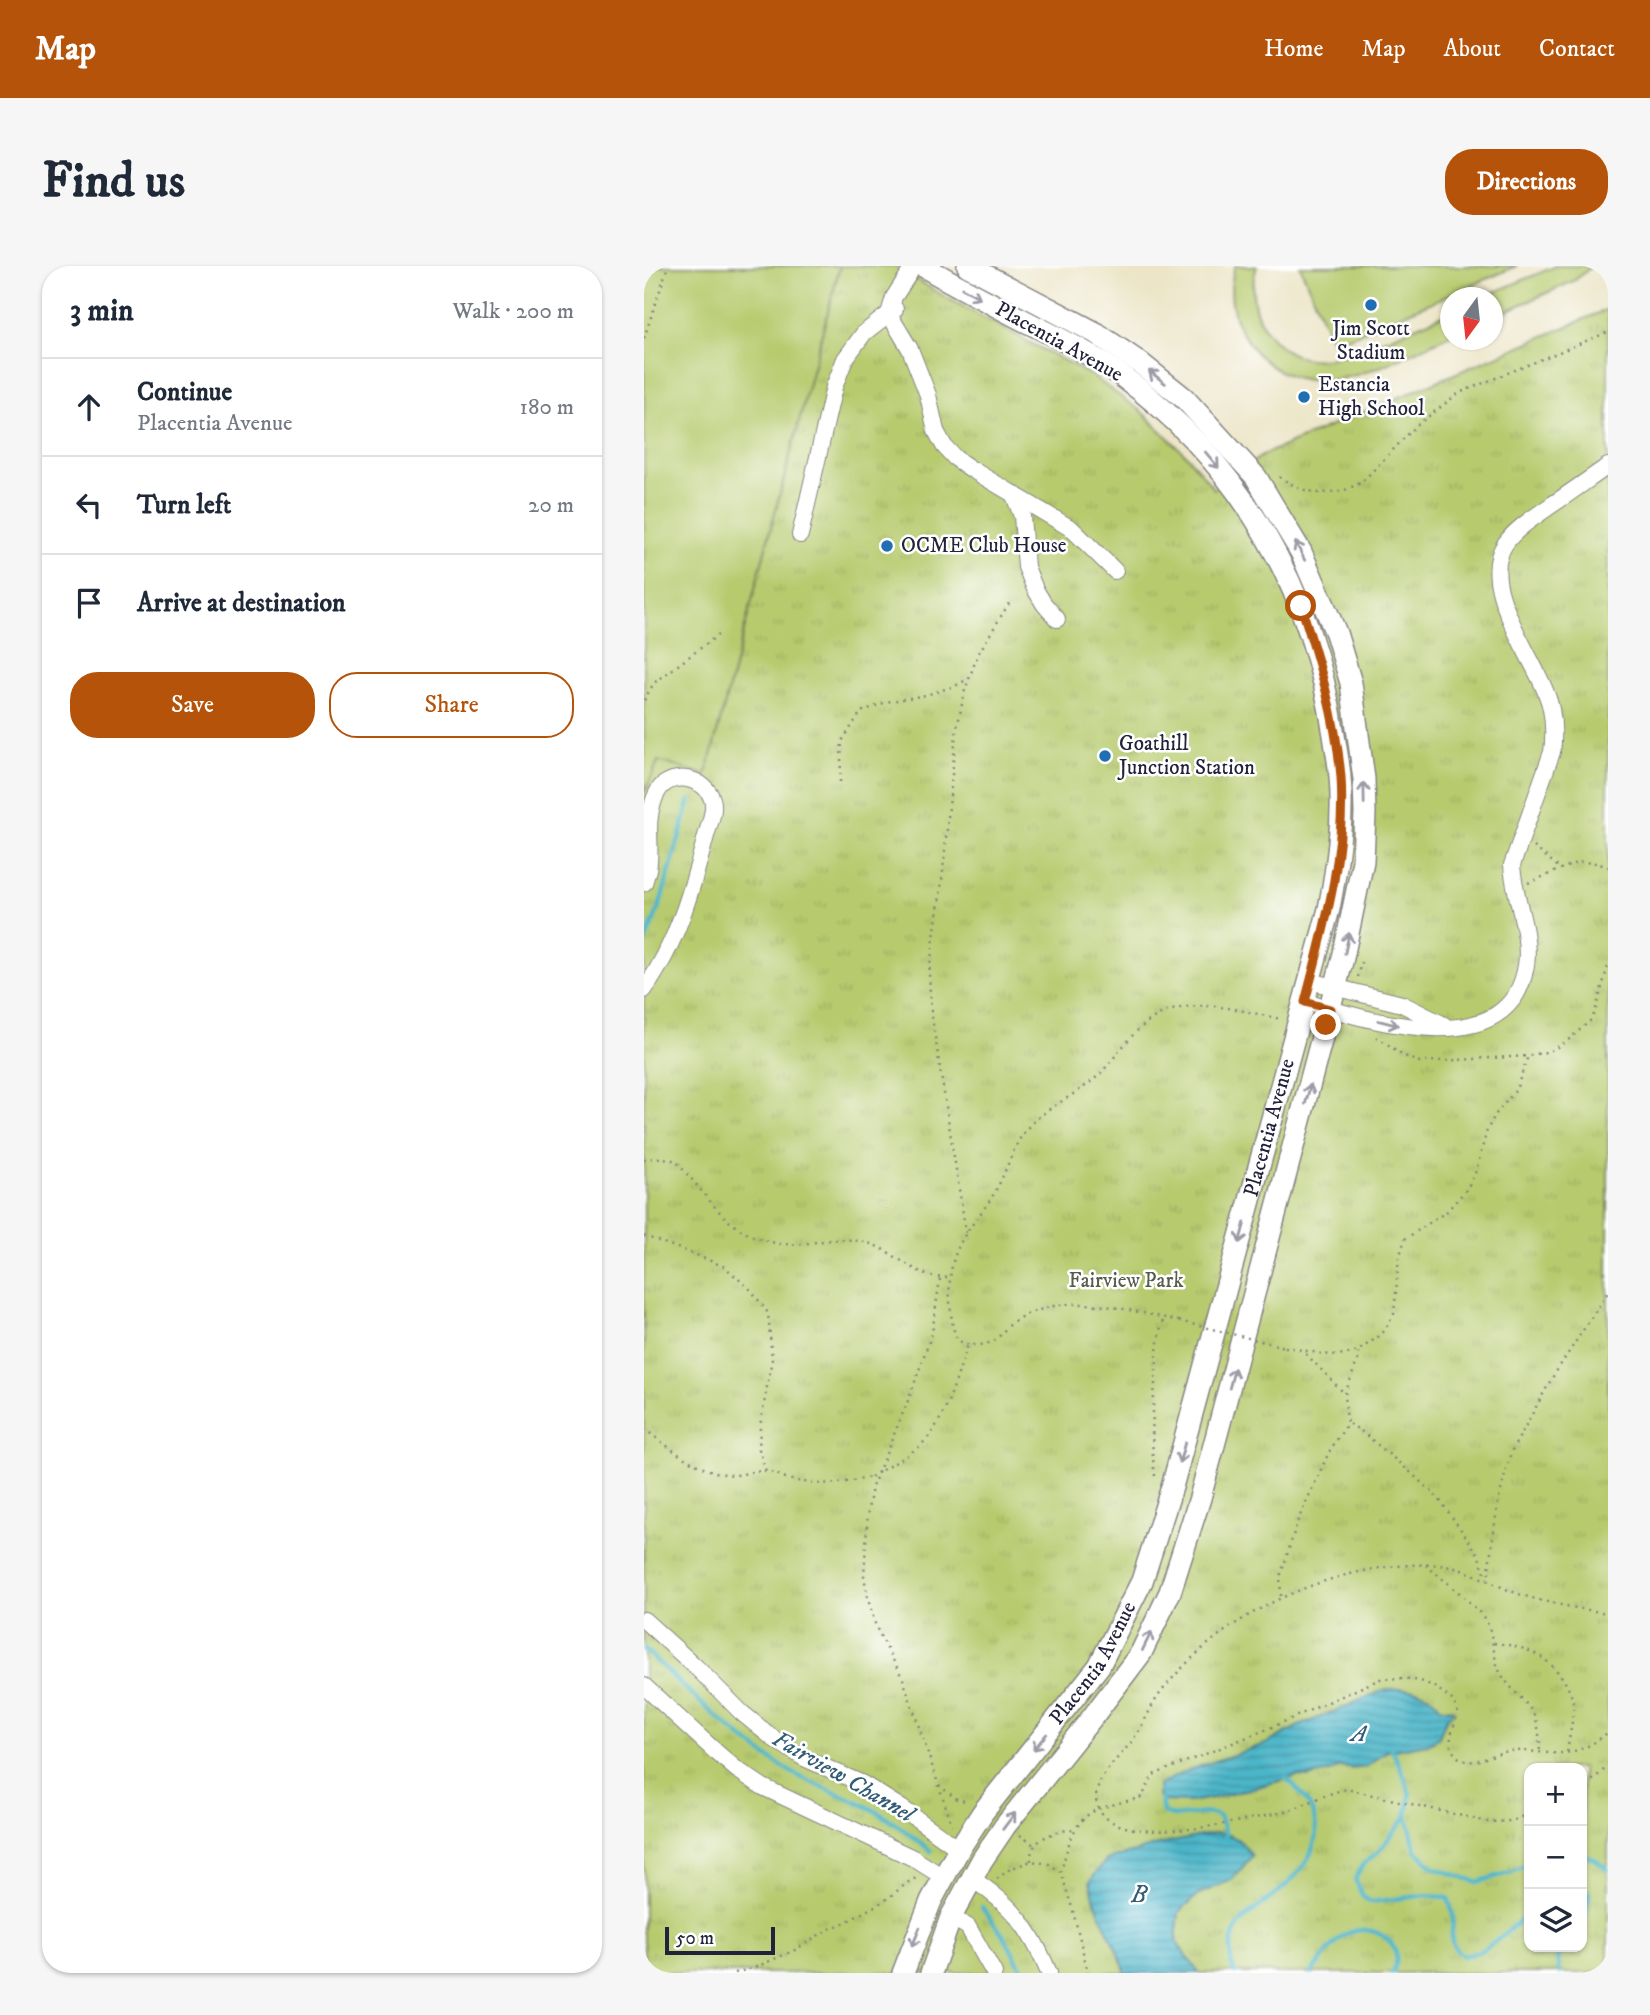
<!DOCTYPE html>
<html lang="en">
<head>
<meta charset="utf-8">
<style>
	:root { --surface:#fff; --page:#f6f6f7; --text:#1f2937; --muted:#747a83; --line:#e0e1e3; --accent:#b45309 }
	body { margin:0; font-family:"IM FELL DW Pica",serif; background:var(--page); color:var(--text) }
	.controls { position:absolute; right:21px; bottom:21px; display:grid; overflow:hidden; border-radius:14px; box-shadow:0 2px 5px #0004 }
	.controls button { width:63px; height:63px; display:grid; place-items:center; padding:0; border:0; border-bottom:2px solid var(--line); background:var(--surface); color:var(--text); font:35px sans-serif }
	.compass { position:absolute; left:796px; top:21px; width:63px; height:63px; border-radius:50%; background:var(--surface); box-shadow:0 2px 5px #0004; rotate:195deg }
	.scale { position:absolute; left:21px; bottom:18px; width:110px; box-sizing:border-box; padding-left:7px; border:4px solid #22223b; border-top:0; font-size:19px; line-height:24px; white-space:nowrap; color:#22223b; -webkit-text-stroke:5px #fff; paint-order:stroke }
	.stop { position:absolute; width:21px; height:21px; margin:-16px; border:5px solid #b45309; border-radius:50%; background:#fff }
	.stop.end { background:#b45309; border-color:#fff; box-shadow:0 2px 7px #0008 }
	.list { margin:0; padding:0; list-style:none }
	h2 { display:flex; justify-content:space-between; align-items:center; height:91px; margin:0; padding:0 28px; font-size:30px }
	h2 small { font-size:23px; font-weight:400; color:var(--muted) }
	.list li { display:grid; grid-template-columns:46px 1fr auto; gap:21px; align-items:center; box-sizing:border-box; height:98px; padding:0 28px; border-top:2px solid var(--line) }
	.list b { display:block; font-size:26px; white-space:nowrap }
	.list p { margin:0; font-size:23px; white-space:nowrap; color:var(--muted) }
	.list em { font-size:23px; font-style:normal; color:var(--muted) }
	.actions { display:flex; gap:14px; padding:21px 28px }
	.actions a { flex:1; padding:16px 0; border:2px solid var(--accent); border-radius:28px; text-align:center; font-size:24px; color:var(--accent) }
	.actions .main { background:var(--accent); color:#fff }
	.icon { flex:none; width:38px; height:38px; fill:none; stroke:currentColor; stroke-width:2; stroke-linecap:round; stroke-linejoin:round }
	.map { position:relative; flex:none; width:964px; height:1707px; overflow:hidden; border-radius:28px }
	header { display:flex; align-items:center; gap:42px; box-sizing:border-box; height:98px; padding:0 35px; background:var(--accent); color:#fff }
	header strong { font-size:33px }
	nav { display:flex; gap:38px; margin-inline-start:auto; font-size:24px }
	.intro { display:flex; align-items:center; justify-content:space-between; box-sizing:border-box; height:168px; padding:0 42px }
	h1 { margin:0; font-size:49px }
	.button { padding:18px 32px; border-radius:28px; background:var(--accent); color:#fff; font-size:24px; font-weight:700 }
	main { display:flex; gap:42px; padding:0 42px }
	aside { flex:1; background:var(--surface); border-radius:28px; box-shadow:0 2px 5px #0004 }
	.map>svg:first-child { display:block }
</style>
</head>
<body>
<header>
<strong>Map</strong>
<nav><a>Home</a><a>Map</a><a>About</a><a>Contact</a></nav>
</header>
<div class="intro"><h1>Find us</h1><a class="button">Directions</a></div>
<main>
<aside>
<h2>3 min<small>Walk · 200 m</small></h2>
<ul class="list">
<li><svg class="icon" aria-label="ahead" viewBox="0 0 24 24"><path d="M12 20V5M6 11l6-6 6 6"/></svg><div><b>Continue</b><p>Placentia Avenue</p></div><em>180 m</em></li>
<li><svg class="icon" aria-label="left" viewBox="0 0 24 24"><path d="M17 20v-9H6M10 6l-5 5 5 5"/></svg><div><b>Turn left</b></div><em>20 m</em></li>
<li><svg class="icon" aria-label="arrive" viewBox="0 0 24 24"><path d="M6 21V4h12l-3 4 3 4H6"/></svg><div><b>Arrive at destination</b></div></li>
</ul>
<div class="actions"><a class="main">Save</a><a>Share</a></div>
</aside>
<div class="map">
<svg width="964" height="1707" viewBox="0 0 964 1707">
	<defs>
		<pattern id="park-tufts" width="24" height="20" patternUnits="userSpaceOnUse" patternTransform="scale(1.75)"><rect width="24" height="20" fill="#b7cb6e"/><path d="M3 7l-1-3M5 7V3M7 7l1-3M15 17l-1-3M17 17v-4M19 17l1-3" fill="none" stroke="#9dae60"/></pattern>
		<pattern id="water-rules" width="6" height="5" patternUnits="userSpaceOnUse" patternTransform="scale(1.75)"><rect width="6" height="5" fill="#4cb6c9"/><path d="M0 2.5h6" fill="none" stroke="#3f94a4"/></pattern>
	</defs>
	<rect width="100%" height="100%" fill="#fff"/>
	<filter id="ink" filterUnits="userSpaceOnUse"><feTurbulence type="fractalNoise" baseFrequency=".0143" numOctaves="2"/><feDisplacementMap in="SourceGraphic" scale="14" xChannelSelector="R" yChannelSelector="G"/><feConvolveMatrix kernelMatrix="1 2 1 2 8 2 1 2 1" color-interpolation-filters="sRGB"/></filter>
	<filter id="wash" filterUnits="userSpaceOnUse"><feTurbulence type="fractalNoise" baseFrequency=".00686" numOctaves="4" result="noise"/><feDisplacementMap in="SourceGraphic" scale="28" xChannelSelector="R" yChannelSelector="G"/><feGaussianBlur stdDeviation="1.57" result="paint"/><feColorMatrix in="noise" values="0 0 0 0 0 0 0 0 0 0 0 0 0 0 0 0 0 1.4 0 .05"/><feComposite in="paint" operator="in"/></filter>
	<g filter="url(#wash)">
		<rect width="100%" height="100%" fill="#ece5c7"/>
		<g fill="#b7cb6e" stroke="#6c7654" stroke-width="2">
			<polygon points="0,0 196,0 62,509 2,520 0,528"/>
			<path d="M 591,0 L 613,0 C 606,23 608,47 624,67 C 658,111 700,91 742,73 C 763,64 785,55 806,46 L 806,69 C 743,97 658,152 604,76 C 588,55 583,26 591,0 Z"/>
			<polygon points="656,0 873,0 689,78"/>
			<polygon points="912,0 948,0 930,15 849,51 848,32 839,31"/>
		</g>
		<path fill="url(#park-tufts)" stroke="#6c7654" stroke-width="2" fill-rule="evenodd" d="M 196,0 L 251,0 L 301,31 L 445,108 L 497,145 L 544,191 L 570,223 L 621,188 L 964,43 L 964,1707 L 0,1707 L 0,529 L 14,495 L 62,509 ZM 885,1502 L 938,1502 L 938,1681 L 885,1681 Z"/>
		<g fill="url(#water-rules)" stroke="#376c82" stroke-width="2">
			<path d="M 757,1423 C 775,1424 786,1426 797,1442 L 809,1443 L 809,1446 L 802,1453 L 795,1471 L 784,1478 L 743,1485 L 722,1501 L 708,1503 L 696,1501 L 686,1506 L 664,1511 L 654,1510 L 575,1531 L 545,1536 L 517,1535 L 514,1530 L 514,1519 L 542,1505 L 624,1477 L 653,1461 L 738,1425 Z"/>
			<path d="M 572,1567 C 591,1568 598,1575 608,1590 L 588,1614 L 555,1628 L 535,1646 L 532,1675 L 555,1707 L 482,1707 C 471,1676 452,1647 446,1615 L 462,1594 L 518,1578 Z"/>
		</g>
		<g fill="none" stroke-linecap="round" stroke-linejoin="round">
			<g stroke="#4cb6c9" stroke-width="4.5">
				<polyline points="0,678 15,642 46,534"/>
				<path d="M 0,1383 C 44,1425 87,1468 139,1501 C 166,1519 197,1527 226,1542 C 248,1553 267,1570 287,1585"/>
				<polyline points="748,1483 762,1515 766,1529 763,1550 772,1585 791,1602 833,1616 868,1606 885,1598"/>
				<path d="M 517,1535 L 519,1546 C 536,1557 557,1542 575,1550 L 581,1568 L 581,1573"/>
				<path d="M 763,1550 L 733,1587 L 719,1598 L 711,1613 L 719,1631 L 727,1636 L 783,1629 L 804,1632 C 806,1638 808,1643 809,1649 C 810,1667 801,1677 819,1690 C 845,1687 866,1662 885,1646"/>
				<polyline points="938,1587 954,1595 964,1604"/>
				<polyline points="938,1620 945,1627 943,1642 938,1655"/>
				<polyline points="338,1641 360,1670 380,1707"/>
				<path d="M 591,1707 C 583,1692 586,1669 597,1656 C 609,1643 626,1634 639,1622 C 679,1587 685,1549 643,1513"/>
				<path d="M 667,1707 C 678,1695 687,1678 701,1669 C 725,1653 766,1677 748,1707"/>
				<polyline points="915,1707 913,1693 919,1681"/>
			</g>
		</g>
	</g>
	<g filter="url(#ink)">
		<g fill="none" stroke-linecap="round" stroke-linejoin="round">
			<g stroke="#878481" stroke-width="18">
				<g id="minor">
					<polyline points="270,0 250,31 245,48 266,83 284,129 292,165 300,180 311,192 327,203 428,263 471,305"/>
					<polyline points="369,227 378,250 382,301 391,323 400,338 413,353"/>
					<polyline points="156,269 190,121 201,93 220,67 251,43"/>
					<path d="M 0,617 C 2,610 5,603 5,596 C 7,576 2,556 9,537 C 10,532 15,522 19,519 C 35,506 62,514 68,533 C 72,543 65,559 62,570 C 48,623 33,678 0,724"/>
					<polyline points="666,715 758,738 800,759"/>
					<path d="M 661,736 C 724,754 867,800 882,699 C 887,668 870,631 868,599 L 908,486 C 910,471 910,458 907,443 C 898,398 831,323 861,278 C 872,262 891,251 906,240 C 926,227 945,213 964,200"/>
					<polyline points="0,1354 52,1401 98,1447 130,1473 160,1492 219,1518 259,1543 315,1583"/>
					<polyline points="0,1420 71,1485 92,1503 119,1521 269,1592 299,1611"/>
					<path d="M 327,1612 C 369,1640 386,1661 405,1707"/>
					<polyline points="307,1651 324,1661 350,1707"/>
				</g>
			</g>
			<g stroke="#878481" stroke-width="24">
				<g id="major">
					<path id="s1" d="M 259,1707 L 287,1635 L 315,1583 L 339,1546 L 455,1400 L 498,1315 L 528,1221 L 685,643 C 693,600 700,555 696,511 C 695,497 692,483 690,469 C 668,323 598,199 478,110 C 447,87 411,70 377,53 C 344,36 311,19 279,0"/>
					<polyline points="287,1707 307,1651 338,1594 361,1560 447,1453 497,1387 526,1326 556,1232 699,692 719,595 721,547 720,513 707,417 692,367 657,286 612,211 540,132 496,97 452,67 324,0"/>
				</g>
			</g>
			<g stroke="#878481" stroke-width="2.5" stroke-dasharray="2 5" stroke-linecap="butt">
				<polyline points="0,72 24,0"/>
				<polyline points="635,211 656,223 675,227 699,225 718,216 772,160 815,127 964,66"/>
				<polyline points="0,434 10,417 74,369"/>
				<polyline points="196,516 198,475 217,446 242,436 282,429 311,420 324,413"/>
				<polyline points="890,581 917,603"/>
				<polyline points="884,617 934,596 953,597 964,601"/>
				<polyline points="714,711 718,696"/>
				<path d="M 732,771 C 747,779 759,792 776,796 L 884,790 L 906,785 L 922,776 L 947,754 L 951,746 L 964,700"/>
				<path d="M 0,894 C 8,891 23,891 31,895 C 35,897 39,904 42,907 C 56,922 69,941 85,955 C 107,974 137,982 165,977 C 186,974 203,971 224,977 C 252,985 275,1016 306,1011"/>
				<polyline points="322,967 287,745 285,707 298,615 312,467 321,424 334,388 367,334"/>
				<polyline points="0,970 50,988 81,1001 107,1024 124,1047 128,1093 116,1160 115,1183 122,1205"/>
				<polyline points="296,1013 288,1067 266,1130 228,1221 224,1244 220,1310 224,1333 232,1361 259,1413 308,1559"/>
				<path d="M 535,1055 C 496,1047 441,1030 402,1042 C 392,1045 380,1048 372,1054 C 355,1065 357,1078 333,1079 C 325,1079 319,1078 313,1073 C 308,1061 307,1049 306,1036 C 304,1011 308,987 323,966 C 333,951 345,938 353,922 C 365,900 370,875 388,857 C 409,837 437,827 457,807 C 476,786 491,760 517,748 C 557,731 597,745 637,753"/>
				<polyline points="641,1081 686,1089 703,1088 714,1085 738,1068 750,1048 755,992 761,973 802,946 823,923 832,905 843,864 851,849 872,824 884,790"/>
				<polyline points="662,1088 701,1128"/>
				<polyline points="705,1158 717,1165 765,1205 795,1233 833,1286 843,1312"/>
				<path d="M 0,1163 C 28,1183 54,1207 90,1209 C 101,1209 112,1203 122,1205 C 131,1206 139,1212 148,1214 C 178,1220 198,1218 227,1211"/>
				<path d="M 238,1204 C 254,1195 275,1184 286,1169 C 305,1143 313,1109 324,1079"/>
				<path d="M 511,1210 C 506,1176 509,1141 512,1106 C 513,1087 513,1070 520,1052"/>
				<path d="M 782,1299 C 798,1313 836,1341 844,1359 C 850,1374 849,1392 856,1406 C 864,1421 878,1431 887,1444 C 896,1456 895,1472 896,1486"/>
				<polyline points="844,1315 846,1293 854,1236 867,1186 908,1112 964,1026"/>
				<polyline points="637,1330 636,1311 654,1254 685,1186 703,1158 701,1128 714,1093 714,1085"/>
				<path d="M 850,1377 C 881,1380 904,1389 921,1416 C 924,1422 928,1429 929,1437 C 930,1452 925,1471 923,1487"/>
				<polyline points="295,1519 311,1532 324,1536"/>
				<polyline points="938,1524 964,1500"/>
				<path d="M 885,1548 L 867,1555 L 844,1556 L 703,1523 C 679,1528 659,1541 635,1547 C 594,1555 493,1581 460,1550 C 452,1542 450,1532 454,1521 C 460,1503 477,1490 488,1475 C 500,1459 506,1440 518,1425 C 572,1356 658,1312 744,1301 C 762,1299 784,1297 802,1300 C 830,1305 854,1322 881,1330 C 908,1338 936,1343 964,1347"/>
				<polyline points="376,1569 390,1579"/>
				<path d="M 387,1595 C 384,1573 413,1564 431,1563"/>
				<path d="M 417,1606 C 423,1583 429,1552 455,1543 C 468,1538 484,1535 498,1531 L 509,1509 L 626,1462 L 736,1413 L 761,1412 L 780,1416 L 794,1423 L 808,1434 L 814,1444 C 812,1460 799,1477 813,1490 C 826,1503 845,1489 860,1486 C 881,1482 905,1490 926,1486 C 941,1483 953,1476 964,1466"/>
				<polyline points="353,1613 366,1603 387,1595 405,1598 417,1606 429,1645 444,1707"/>
				<polyline points="91,1707 112,1701 151,1684 183,1664 202,1656 240,1635 266,1615 272,1612"/>
			</g>
			<use href="#minor" stroke="#fff" stroke-width="16"/>
			<use href="#major" stroke="#fff" stroke-width="21"/>
			<g stroke="#878481" stroke-width="2.5" stroke-dasharray="2 5" stroke-linecap="butt">
				<polyline points="535,1055 641,1081"/>
				<polyline points="227,1211 238,1204"/>
			</g>
		</g>
		<defs><path id="oneway-shaft" d="M-6 0H5M1.5-3L5.5 0L1.5 3" fill="none" stroke-width="1.6" stroke-linecap="round" stroke-linejoin="round" transform="scale(1.75)"/></defs>
		<g stroke="#9c9ca7">
			<use href="#oneway-shaft" transform="translate(327 27) rotate(28)"/>
			<use href="#oneway-shaft" transform="translate(513 111) rotate(-142)"/>
			<use href="#oneway-shaft" transform="translate(568 194) rotate(50)"/>
			<use href="#oneway-shaft" transform="translate(656 285) rotate(-117)"/>
			<use href="#oneway-shaft" transform="translate(720 527) rotate(-91)"/>
			<use href="#oneway-shaft" transform="translate(703 677) rotate(-78)"/>
			<use href="#oneway-shaft" transform="translate(744 757) rotate(14)"/>
			<use href="#oneway-shaft" transform="translate(664 828) rotate(-75)"/>
			<use href="#oneway-shaft" transform="translate(598 967) rotate(105)"/>
			<use href="#oneway-shaft" transform="translate(588 1112) rotate(-75)"/>
			<use href="#oneway-shaft" transform="translate(538 1187) rotate(105)"/>
			<use href="#oneway-shaft" transform="translate(503 1375) rotate(-64)"/>
			<use href="#oneway-shaft" transform="translate(396 1476) rotate(130)"/>
			<use href="#oneway-shaft" transform="translate(365 1555) rotate(-53)"/>
			<use href="#oneway-shaft" transform="translate(272 1671) rotate(112)"/>
		</g>
	</g>
	<g fill="none" stroke-linecap="round" stroke-linejoin="round" filter="url(#ink)">
		<path stroke="#b45309" stroke-width="9" d="M 657,340 C 675,396 692,452 697,511 C 702,588 680,663 661,736 L 686,743 L 682,759"/>
	</g>
	<g fill="#1f6fb2" stroke="#fff" stroke-width="2.5">
		<circle cx="727" cy="39" r="7"/>
		<circle cx="660" cy="131" r="7"/>
		<circle cx="243" cy="280" r="7"/>
		<circle cx="461" cy="490" r="7"/>
	</g>
	<g text-anchor="middle" dominant-baseline="central" stroke-width="5" stroke-linejoin="round" paint-order="stroke">
		<g font-size="21" fill="#22223b" stroke="#fff" text-anchor="start">
			<text x="727" y="63" text-anchor="middle">Jim Scott<tspan x="727" dy="24">Stadium</tspan></text>
			<text x="674" y="119">Estancia<tspan x="674" dy="24">High School</tspan></text>
			<text x="257" y="280">OCME Club House</text>
			<text x="475" y="478">Goathill<tspan x="475" dy="24">Junction Station</tspan></text>
		</g>
		<g font-size="21" fill="#22223b" stroke="#fff">
			<text transform="translate(415 76) rotate(29)">Placentia Avenue</text>
			<text stroke="none"><textPath href="#s1" startOffset="933">Placentia Avenue</textPath></text>
			<text stroke="none"><textPath href="#s1" startOffset="366">Placentia Avenue</textPath></text>
		</g>
		<g font-size="21" fill="#565d4d" stroke="#fff">
			<text x="482" y="1015">Fairview Park</text>
		</g>
		<g font-size="23" font-style="italic" fill="#335d74" stroke="#fff">
			<text x="715" y="1468">A</text>
			<text transform="translate(199 1511) rotate(30)">Fairview Channel</text>
			<text x="495" y="1629">B</text>
		</g>
	</g>
</svg>
<div class="controls">
<button>+</button>
<button>−</button>
<button><svg class="icon" aria-label="layers" viewBox="0 0 24 24"><path d="M12 4l9 5-9 5-9-5zM3 14l9 5 9-5"/></svg></button>
</div>
<svg class="compass" viewBox="-18 -18 36 36"><path d="M0-13l5 13h-10z" fill="#e53935"/><path d="M0 13l5-13h-10z" fill="#747a83"/></svg>
<div class="scale">50 m</div>
<div class="stop" style="left:657px;top:340px"></div>
<div class="stop end" style="left:682px;top:759px"></div>
</div>
</main>
</body>
</html>
